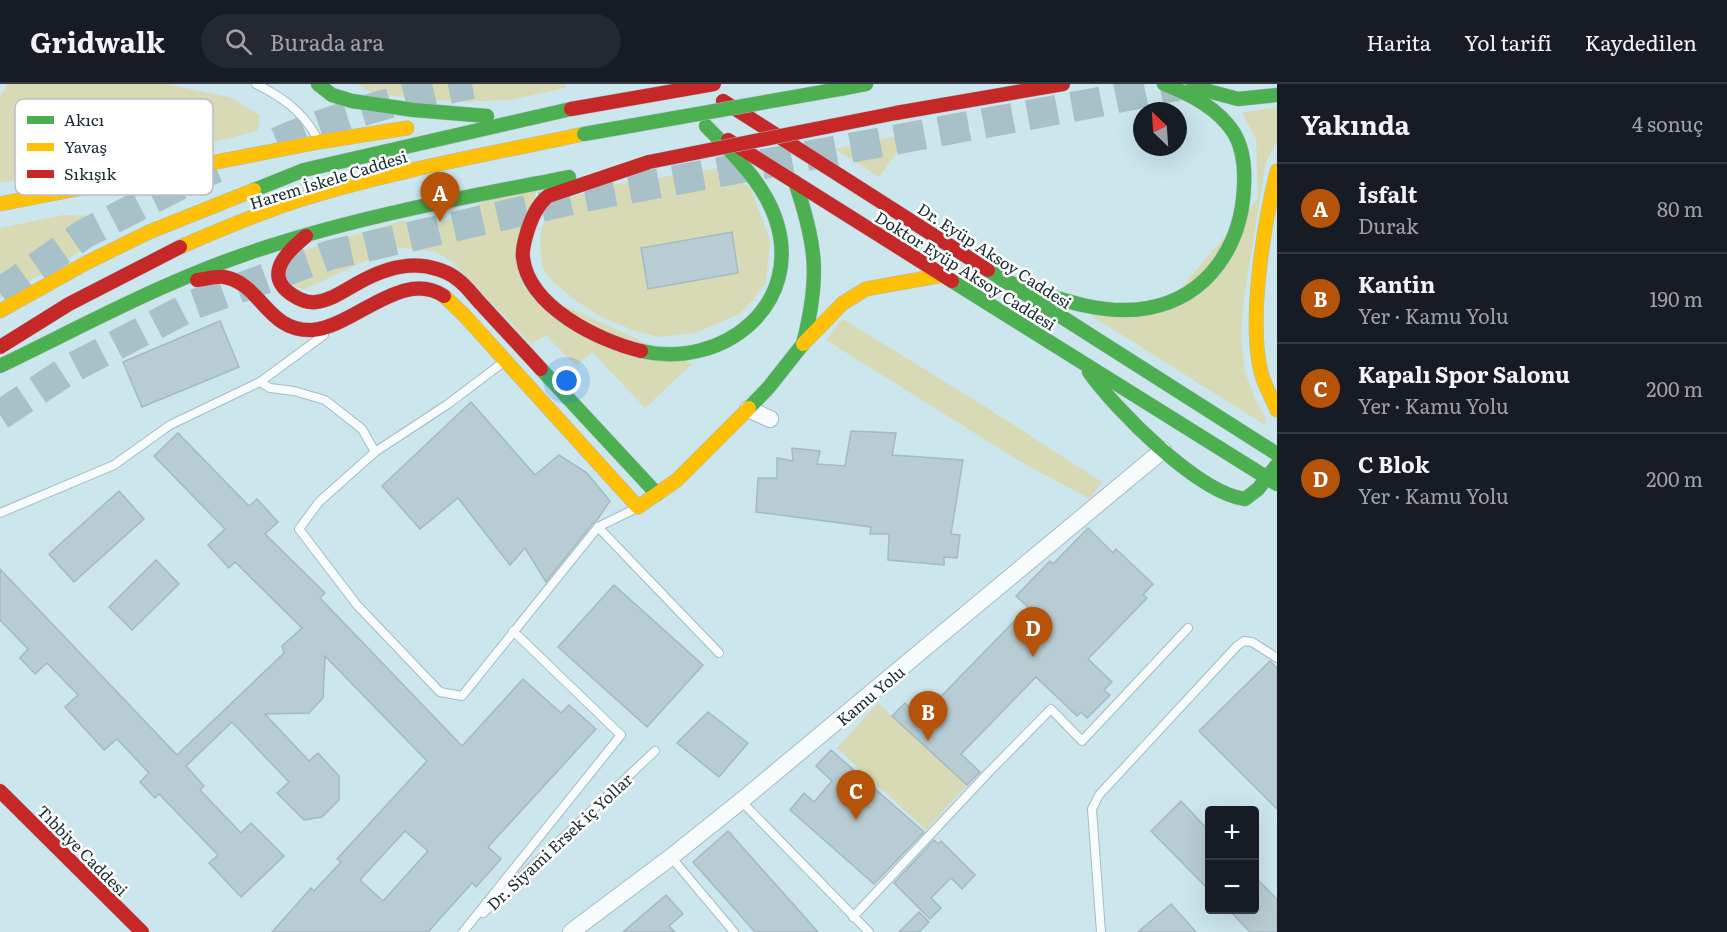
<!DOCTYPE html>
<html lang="tr">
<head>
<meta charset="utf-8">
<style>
	:root { --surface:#171b24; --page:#242831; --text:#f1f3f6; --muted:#9ea1a6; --line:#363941; --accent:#b45309 }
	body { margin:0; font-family:Literata,serif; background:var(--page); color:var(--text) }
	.controls { position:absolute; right:18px; bottom:18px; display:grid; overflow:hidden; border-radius:6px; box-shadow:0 6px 24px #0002 }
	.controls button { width:54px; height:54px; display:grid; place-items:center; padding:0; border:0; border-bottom:2px solid var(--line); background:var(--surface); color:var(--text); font:30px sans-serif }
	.compass { position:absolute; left:1133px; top:18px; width:54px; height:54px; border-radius:50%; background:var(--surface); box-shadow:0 6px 24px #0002; rotate:335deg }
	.you { position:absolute; left:567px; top:297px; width:21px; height:21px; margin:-15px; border:4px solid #fff; border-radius:50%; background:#1a73e8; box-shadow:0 0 0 9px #1a73e833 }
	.badge { display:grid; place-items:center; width:39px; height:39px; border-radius:50%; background:var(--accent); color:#fff; font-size:20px; font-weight:700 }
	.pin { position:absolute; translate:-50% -50px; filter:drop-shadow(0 2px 3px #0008) }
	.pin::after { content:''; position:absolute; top:32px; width:21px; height:18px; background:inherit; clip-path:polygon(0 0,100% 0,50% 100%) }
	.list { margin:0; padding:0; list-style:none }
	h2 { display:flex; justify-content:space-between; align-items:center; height:78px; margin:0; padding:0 24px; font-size:26px }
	h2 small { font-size:20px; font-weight:400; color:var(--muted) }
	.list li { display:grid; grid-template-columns:39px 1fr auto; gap:18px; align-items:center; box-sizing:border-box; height:90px; padding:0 24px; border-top:2px solid var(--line) }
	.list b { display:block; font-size:22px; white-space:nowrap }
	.list p { margin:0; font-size:20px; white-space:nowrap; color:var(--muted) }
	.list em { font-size:20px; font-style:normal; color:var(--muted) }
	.icon { flex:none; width:33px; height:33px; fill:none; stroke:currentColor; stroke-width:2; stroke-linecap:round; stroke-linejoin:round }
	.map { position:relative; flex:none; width:1277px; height:848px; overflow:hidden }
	header { display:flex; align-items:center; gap:36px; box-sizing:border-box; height:84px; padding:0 30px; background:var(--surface); border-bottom:2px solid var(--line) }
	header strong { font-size:28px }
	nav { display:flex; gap:33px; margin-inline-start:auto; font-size:21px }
	.search { width:420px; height:54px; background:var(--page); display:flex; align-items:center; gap:15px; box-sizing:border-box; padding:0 21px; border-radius:33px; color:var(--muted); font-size:22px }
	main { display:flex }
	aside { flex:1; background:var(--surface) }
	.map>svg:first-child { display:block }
</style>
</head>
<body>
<header>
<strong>Gridwalk</strong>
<div class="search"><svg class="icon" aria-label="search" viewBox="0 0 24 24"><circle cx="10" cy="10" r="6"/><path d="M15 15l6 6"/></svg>Burada ara</div>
<nav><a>Harita</a><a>Yol tarifi</a><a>Kaydedilen</a></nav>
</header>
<main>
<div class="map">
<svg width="1277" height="848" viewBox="0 0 1277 848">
	<rect width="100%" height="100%" fill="#cce6ee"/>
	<g fill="#d8dab5">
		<polygon points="8,0 167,0 233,14 260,32 258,47 205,60 0,99 0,12"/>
		<polygon points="357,0 566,0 565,4 510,16 459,18 374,10"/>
		<polygon points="1277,23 1277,58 1266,78 1244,214 1241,251 1245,288 1256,317 1266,334 1265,341 1090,231 1160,228 1258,114 1256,55 1242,29"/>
		<polygon points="911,49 879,93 835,65"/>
		<polygon points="725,83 751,105 770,156 766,199 753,216 739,230 696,249 659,253 635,247 599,232 578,218 554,199 542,183 540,152 543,141 558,117 614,101"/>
		<polygon points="537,102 523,203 692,280 645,324 592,268 576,282 546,251 531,260 452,178 436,168 405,164 391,165 303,206 288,199 288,171 402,137 437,141 490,115"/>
		<polygon points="63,131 90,132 100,148 92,161 0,214 0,144"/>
		<polygon points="843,235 989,325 1102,398 1090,415 1019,377 826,256"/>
		<polygon points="878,619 967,701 926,746 837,664"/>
	</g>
	<g fill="#b8cdd3" stroke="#a4b9c0" stroke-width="1.5" fill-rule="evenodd">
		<polygon points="732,148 738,189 648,205 641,164"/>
		<polygon points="220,237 239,283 142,323 123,278"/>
		<polygon points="471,318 535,391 559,371 587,389 610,417 597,436 593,439 546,498 525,464 510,481 458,414 420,445 382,402"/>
		<polygon points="851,347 896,349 892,371 963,376 951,450 960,451 957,474 944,473 944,481 888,476 889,450 870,450 871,443 756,428 758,394 777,394 777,374 793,377 792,364 820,367 817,380 845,382"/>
		<path d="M 178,349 L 249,422 L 257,415 L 278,438 L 265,450 L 325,509 L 320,514 L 462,662 L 523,595 L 561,629 L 569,621 L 596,645 L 488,763 L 501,775 L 476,803 L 472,799 L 428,848 L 272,848 L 311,804 L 314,807 L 341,778 L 337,775 L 427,677 L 325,572 L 323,614 L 309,629 L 265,630 L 309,677 L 318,669 L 339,692 L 339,716 L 322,733 L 304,736 L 277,709 L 289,698 L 232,638 L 186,682 L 204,702 L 200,706 L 241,749 L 251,739 L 284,772 L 241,813 L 209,779 L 218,771 L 159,710 L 155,714 L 140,698 L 149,689 L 117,655 L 104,666 L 65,623 L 78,611 L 47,579 L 35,590 L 20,574 L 28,565 L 0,536 L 0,485 L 177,671 L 284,569 L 282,562 L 302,544 L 235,478 L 229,484 L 208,461 L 225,445 L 154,372 ZM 405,747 L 428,767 L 383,817 L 360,796 Z"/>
		<polygon points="119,407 144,435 74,498 49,470"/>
		<polygon points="1088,444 1113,469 1116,465 1153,500 1143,511 1147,514 1088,575 1112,598 1104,606 1110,611 1087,634 1081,628 1077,632 1036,593 961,670 980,688 967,701 892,632 905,619 920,634 1028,523 1016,512 1050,477 1053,480"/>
		<polygon points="156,476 179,500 132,546 109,523"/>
		<polygon points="614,501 703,581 647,643 558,563"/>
		<polygon points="1270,577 1277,584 1277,725 1199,647"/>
		<polygon points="708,628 748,659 719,693 677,659"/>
		<polygon points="831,666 924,748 874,800 790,726 804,709 814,718 832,697 816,682"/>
		<polygon points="1181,717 1209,747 1209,806 1151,747"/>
		<polygon points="728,747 818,848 755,848 693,778"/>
		<polygon points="934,756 938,760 941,757 975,791 962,805 951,794 931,814 941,824 930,835 894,799"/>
		<polygon points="1254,792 1277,815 1277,848 1250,848 1228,825 1254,825"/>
		<polygon points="666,811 683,830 669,842 675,848 623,848"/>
		<polygon points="1171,820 1196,848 1138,848"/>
		<polygon points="919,828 929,838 919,848 899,848"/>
	</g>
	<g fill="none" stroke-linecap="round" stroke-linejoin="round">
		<g stroke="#a8c1c8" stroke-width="30" stroke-dasharray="30 15" stroke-linecap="butt">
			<path d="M 277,58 C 339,32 405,13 472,0"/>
			<polyline points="0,209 84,150 195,93 216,84"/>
			<polyline points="0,331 70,285 195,220 330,171 584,113 1094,19 1186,0"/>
		</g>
		<g stroke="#a7bbc1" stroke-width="10">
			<g id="lane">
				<path d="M 256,0 C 282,13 302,27 316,52"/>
				<polyline points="505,277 448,320 375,368 319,418 299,445 357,521 440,608 462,612 598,443 635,425"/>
				<polyline points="260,298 270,304 294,307 325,316 362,345 375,368"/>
				<polyline points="0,429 114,381 170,341 260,298 324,251"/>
				<polyline points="598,443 719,569"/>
				<polyline points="741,717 869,848"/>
				<polyline points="671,773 734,848"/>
				<polyline points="483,829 655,667"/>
				<polyline points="853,833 988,689 1051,625 1082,657 1188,544"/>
				<polyline points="463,848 621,651 513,547"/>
				<polyline points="1101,848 1092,725 1099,711 1237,562 1244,557 1252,558 1277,574"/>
			</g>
		</g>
		<g stroke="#a7bbc1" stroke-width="18">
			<g id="street">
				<polyline points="748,325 770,335"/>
				<polyline points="571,848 671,773 741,717 1163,366"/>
			</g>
		</g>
		<g stroke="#a7bbc1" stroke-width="15">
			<g id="fast">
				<polyline points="318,0 332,11 352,17 414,26 487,32"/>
				<polyline points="1193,3 1238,15 1277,11"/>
				<polyline points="845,4 866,0"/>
				<path d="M 795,98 C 817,162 820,194 803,260"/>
				<polyline points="254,106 304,86 571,25"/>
				<polyline points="988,186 1277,370"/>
				<path d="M 1002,196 C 1047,211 1100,233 1148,224 C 1209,213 1242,160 1244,102 C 1245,84 1243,64 1234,49 C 1218,24 1190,10 1164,0"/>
				<polyline points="952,197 1277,400"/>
				<path d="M 641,267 C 723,286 806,220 775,133 C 762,97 732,69 706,42"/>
				<path d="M 0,282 C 87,240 174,192 267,163 C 365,131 467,113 569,93"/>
				<polyline points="541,285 657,410"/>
				<path d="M 1089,288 C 1116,326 1198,409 1245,415 L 1258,405 L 1276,382"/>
				<polyline points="749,324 769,303 803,260"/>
			</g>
		</g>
		<g stroke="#a7bbc1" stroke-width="15">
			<g id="slow">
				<path d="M 1277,87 C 1264,139 1248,236 1261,288 C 1264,301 1272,314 1277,326"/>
				<polyline points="0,120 319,58 407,44"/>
				<path d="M 180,163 C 219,146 259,129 299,116 C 392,87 489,70 584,50"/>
				<polyline points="444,212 464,231 638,423 677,396 749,324"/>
				<polyline points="0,227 86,179 149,148 254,106"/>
				<polyline points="803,260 843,219 866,205 943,191"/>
			</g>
		</g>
		<g stroke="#a7bbc1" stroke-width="15">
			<g id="jam">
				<polyline points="723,17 988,186"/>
				<polyline points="896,29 1063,0"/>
				<polyline points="728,56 952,197"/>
				<path d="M 306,152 C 288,167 263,190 291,210 C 298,215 308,219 316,218 C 332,216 345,206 358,199 C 381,186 410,176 437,185 C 444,187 451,190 457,195 C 467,202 474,213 482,221 C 502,243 522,264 541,285"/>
				<path d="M 197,196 C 206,195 215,192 224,193 C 261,199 267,248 312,246 C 354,243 402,184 444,212"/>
				<polyline points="0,263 69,220 180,163"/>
				<path d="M 641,267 C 599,257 529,223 523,174 C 522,167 524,159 526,152 C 530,137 536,122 548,112 L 649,78"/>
				<polyline points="0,707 142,848"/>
			</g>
		</g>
		<use href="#lane" stroke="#f7fbfc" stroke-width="8"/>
		<use href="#street" stroke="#f7fbfc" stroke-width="16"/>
		<use href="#fast" stroke="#4caf50" stroke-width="14"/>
		<use href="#slow" stroke="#ffc107" stroke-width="14"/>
		<use href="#jam" stroke="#c62828" stroke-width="14"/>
		<g stroke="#a7bbc1" stroke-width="15" stroke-linecap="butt">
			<polyline id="fast-bridge" points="584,50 845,4"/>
		</g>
		<g stroke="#a7bbc1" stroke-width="15" stroke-linecap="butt">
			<g id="jam-bridge">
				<polyline points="571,25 714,0"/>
				<polyline points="649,78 896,29"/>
			</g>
		</g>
		<use href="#fast-bridge" stroke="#4caf50" stroke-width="14"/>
		<use href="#jam-bridge" stroke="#c62828" stroke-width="14"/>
	</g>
	<g text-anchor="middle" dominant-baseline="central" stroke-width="5" stroke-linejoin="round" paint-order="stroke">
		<g font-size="16" fill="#182b31" stroke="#fff">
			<text transform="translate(328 95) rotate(-17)">Harem İskele Caddesi</text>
			<text transform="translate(995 171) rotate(33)">Dr. Eyüp Aksoy Caddesi</text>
			<text transform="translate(966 186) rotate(32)">Doktor Eyüp Aksoy Caddesi</text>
			<text transform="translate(870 611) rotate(-40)">Kamu Yolu</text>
			<text transform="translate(559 757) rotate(-43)">Dr. Siyami Ersek iç Yollar</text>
			<text transform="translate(83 766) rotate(45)">Tıbbiye Caddesi</text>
		</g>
	</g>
	<rect x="15" y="15" width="198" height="96" rx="9" fill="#fff" stroke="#babfc1" stroke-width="1.5"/>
	<rect x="27" y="32" width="27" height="8" fill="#4caf50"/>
	<rect x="27" y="59" width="27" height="8" fill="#ffc107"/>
	<rect x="27" y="86" width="27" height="8" fill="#c62828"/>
	<g font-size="16" fill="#182b31">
		<text x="64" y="42">Akıcı</text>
		<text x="64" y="69">Yavaş</text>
		<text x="64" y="96">Sıkışık</text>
	</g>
</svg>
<div class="controls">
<button>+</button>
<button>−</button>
</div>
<svg class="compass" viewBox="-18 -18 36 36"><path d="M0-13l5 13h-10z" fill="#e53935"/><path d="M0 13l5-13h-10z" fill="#9ea1a6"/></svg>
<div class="you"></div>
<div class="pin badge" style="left:440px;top:138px">A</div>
<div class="pin badge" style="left:928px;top:657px">B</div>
<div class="pin badge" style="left:856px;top:736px">C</div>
<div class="pin badge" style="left:1033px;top:573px">D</div>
</div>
<aside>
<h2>Yakında<small>4 sonuç</small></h2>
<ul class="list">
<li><span class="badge">A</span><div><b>İsfalt</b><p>Durak</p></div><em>80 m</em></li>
<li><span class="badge">B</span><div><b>Kantin</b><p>Yer · Kamu Yolu</p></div><em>190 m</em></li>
<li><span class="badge">C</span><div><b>Kapalı Spor Salonu</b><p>Yer · Kamu Yolu</p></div><em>200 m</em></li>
<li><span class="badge">D</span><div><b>C Blok</b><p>Yer · Kamu Yolu</p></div><em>200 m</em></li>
</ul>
</aside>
</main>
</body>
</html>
